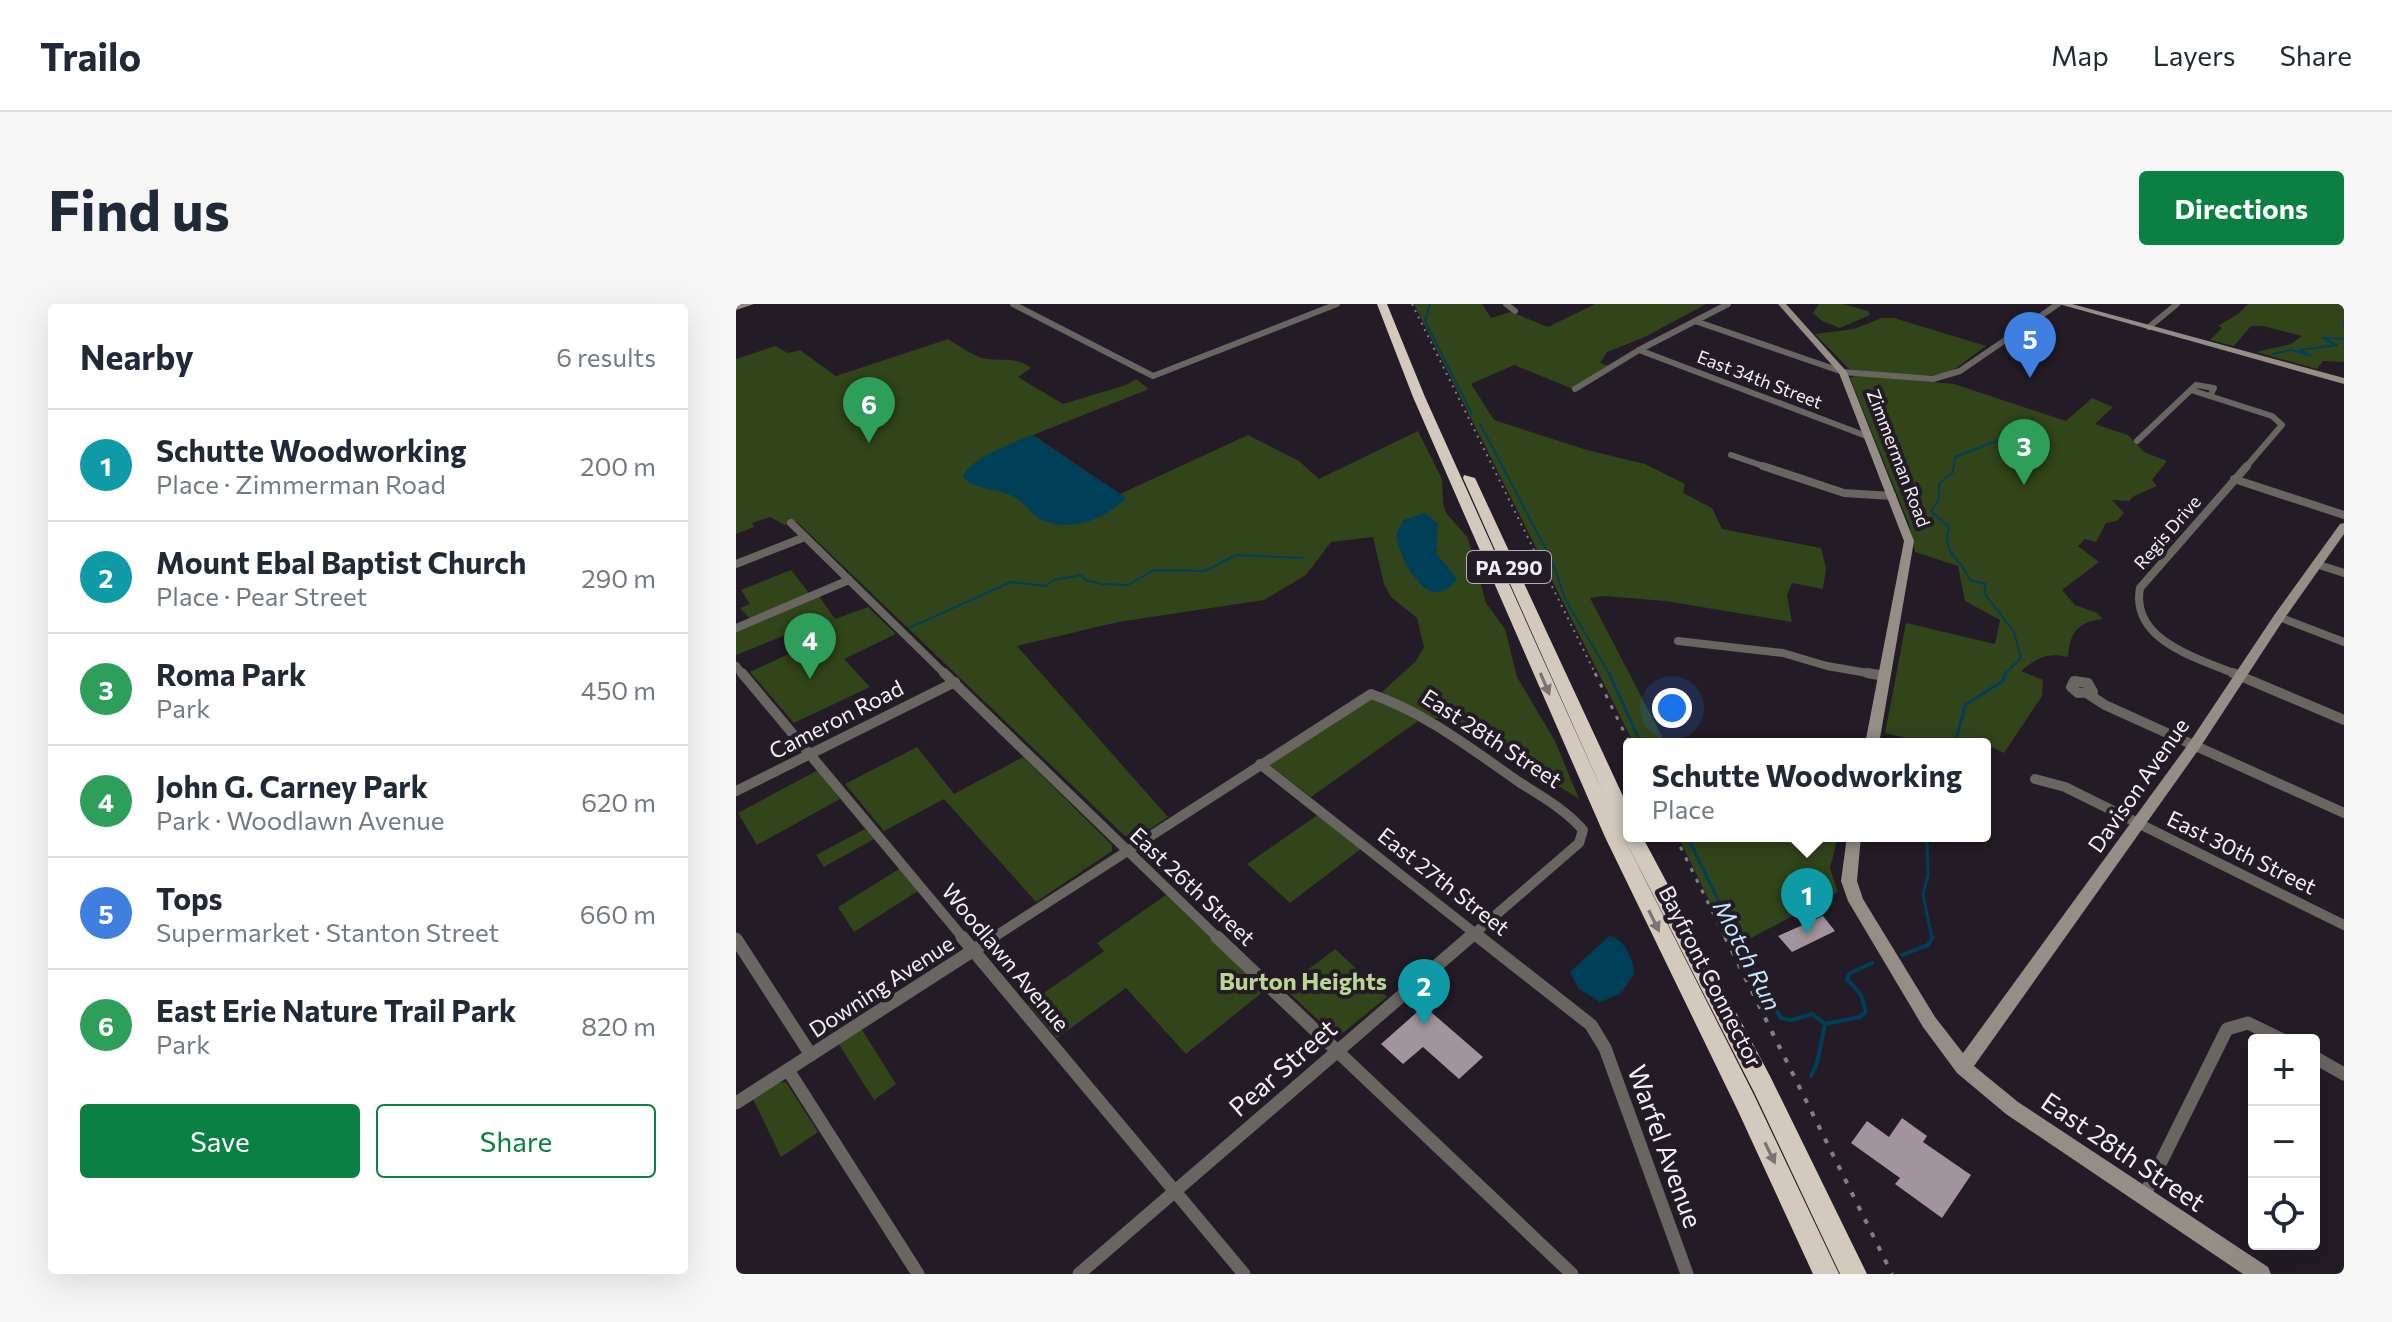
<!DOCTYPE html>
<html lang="en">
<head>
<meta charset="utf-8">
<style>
	:root { --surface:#fff; --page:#f6f6f7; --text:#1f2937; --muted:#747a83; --line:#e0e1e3; --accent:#0b8043 }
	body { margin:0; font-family:Commissioner,sans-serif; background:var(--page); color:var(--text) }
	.controls { position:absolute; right:24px; bottom:24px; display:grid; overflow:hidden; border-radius:8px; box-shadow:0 8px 32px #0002 }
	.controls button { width:72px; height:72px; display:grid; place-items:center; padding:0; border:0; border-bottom:2px solid var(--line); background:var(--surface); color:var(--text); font:40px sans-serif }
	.you { position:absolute; left:936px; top:404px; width:28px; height:28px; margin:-20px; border:6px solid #fff; border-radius:50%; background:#1a73e8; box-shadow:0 0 0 12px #1a73e833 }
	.badge { display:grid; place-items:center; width:52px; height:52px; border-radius:50%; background:var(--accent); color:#fff; font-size:26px; font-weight:700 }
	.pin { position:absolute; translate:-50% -66px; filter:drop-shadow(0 2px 4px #0008) }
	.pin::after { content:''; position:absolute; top:42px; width:28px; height:24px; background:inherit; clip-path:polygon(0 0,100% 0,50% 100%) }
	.popup { position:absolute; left:887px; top:434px; width:368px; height:104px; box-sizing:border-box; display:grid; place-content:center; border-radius:8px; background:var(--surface); filter:drop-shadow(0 2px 6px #0005); font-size:26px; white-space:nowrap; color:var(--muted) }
	.popup b { font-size:30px; color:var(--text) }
	.popup::after { content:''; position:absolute; left:50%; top:100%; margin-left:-16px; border:16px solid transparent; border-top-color:var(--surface) }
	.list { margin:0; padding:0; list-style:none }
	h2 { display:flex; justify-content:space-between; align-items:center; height:104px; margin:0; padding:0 32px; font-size:34px }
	h2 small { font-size:26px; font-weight:400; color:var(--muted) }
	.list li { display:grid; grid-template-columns:52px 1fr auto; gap:24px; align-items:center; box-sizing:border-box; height:112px; padding:0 32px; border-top:2px solid var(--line) }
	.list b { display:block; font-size:30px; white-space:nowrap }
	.list p { margin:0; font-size:26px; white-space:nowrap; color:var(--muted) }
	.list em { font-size:26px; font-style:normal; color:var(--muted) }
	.actions { display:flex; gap:16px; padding:24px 32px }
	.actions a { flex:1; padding:18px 0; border:2px solid var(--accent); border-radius:8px; text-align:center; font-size:28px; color:var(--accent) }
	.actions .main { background:var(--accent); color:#fff }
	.icon { flex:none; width:44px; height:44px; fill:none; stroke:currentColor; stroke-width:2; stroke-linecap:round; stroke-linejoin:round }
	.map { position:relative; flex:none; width:1608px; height:970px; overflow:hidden; border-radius:8px }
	header { display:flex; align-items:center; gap:48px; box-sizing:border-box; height:112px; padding:0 40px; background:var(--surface); border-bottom:2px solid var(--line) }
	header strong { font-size:38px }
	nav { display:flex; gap:44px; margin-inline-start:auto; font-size:28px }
	.intro { display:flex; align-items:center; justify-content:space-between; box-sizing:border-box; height:192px; padding:0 48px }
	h1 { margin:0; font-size:56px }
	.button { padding:20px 36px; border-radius:8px; background:var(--accent); color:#fff; font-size:28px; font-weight:700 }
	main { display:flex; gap:48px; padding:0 48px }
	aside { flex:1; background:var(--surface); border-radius:8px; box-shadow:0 8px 32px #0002 }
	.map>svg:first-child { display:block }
</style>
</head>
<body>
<header>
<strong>Trailo</strong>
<nav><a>Map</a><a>Layers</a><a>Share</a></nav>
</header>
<div class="intro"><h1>Find us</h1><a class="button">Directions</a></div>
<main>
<aside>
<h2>Nearby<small>6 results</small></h2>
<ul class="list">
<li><span class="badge" style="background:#0f9aa8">1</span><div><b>Schutte Woodworking</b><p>Place · Zimmerman Road</p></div><em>200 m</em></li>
<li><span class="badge" style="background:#0f9aa8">2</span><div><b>Mount Ebal Baptist Church</b><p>Place · Pear Street</p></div><em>290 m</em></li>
<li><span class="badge" style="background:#2e9e5b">3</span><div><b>Roma Park</b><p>Park</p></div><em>450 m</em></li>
<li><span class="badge" style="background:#2e9e5b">4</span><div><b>John G. Carney Park</b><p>Park · Woodlawn Avenue</p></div><em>620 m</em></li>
<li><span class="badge" style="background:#3f7fe0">5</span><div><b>Tops</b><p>Supermarket · Stanton Street</p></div><em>660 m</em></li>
<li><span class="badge" style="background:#2e9e5b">6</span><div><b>East Erie Nature Trail Park</b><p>Park</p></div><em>820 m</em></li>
</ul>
<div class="actions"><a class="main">Save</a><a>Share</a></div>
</aside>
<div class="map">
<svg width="1608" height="970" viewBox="0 0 1608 970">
	<rect width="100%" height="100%" fill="#231b25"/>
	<g fill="#32441a">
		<polygon points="678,0 746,0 755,14 775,8 812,23 859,0 970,0 909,33 871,48 864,59 873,62 837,85 778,61 735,80 758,116 851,146 909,160 949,180 947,189 976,204 986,225 1085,244 1090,264 1087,285 1056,279 1051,291 1056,318 929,297 869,292 854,294 930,440 898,440"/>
		<polygon points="1083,0 1107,0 1132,7 1134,11 1104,24 1086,17 1077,9"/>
		<polygon points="1512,0 1608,0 1608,58 1587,57 1581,65 1520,48 1555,40 1566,32 1527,22 1515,22 1498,42 1474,36 1486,24 1482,22 1502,10"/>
		<polygon points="1146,14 1158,14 1250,42 1213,69 1183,73 1113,65 1079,30 1118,25"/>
		<path d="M 212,35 C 222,41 234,50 246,54 C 263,58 281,52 295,64 L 282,73 L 327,100 L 390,81 L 400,75 L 413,85 L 297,131 L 384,190 L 512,131 L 563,157 L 583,175 L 682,127 L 706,175 L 707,199 L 710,209 L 732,234 L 750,299 L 769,325 L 781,373 L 819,437 L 843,495 L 718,415 L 707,413 L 693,416 L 646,388 L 680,357 L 688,343 L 681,314 L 655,293 L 648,280 L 637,233 L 595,238 L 570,271 L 528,296 L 382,318 L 281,342 L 432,513 L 400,534 L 389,532 L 60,217 L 49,221 L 34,213 L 16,219 L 18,223 L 0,230 L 0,55 L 39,42 L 52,49 L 64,46 L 100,72 Z"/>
		<path d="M 1121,71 L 1218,80 L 1330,117 L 1356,94 L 1377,103 L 1359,120 L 1392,131 L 1408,148 L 1431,157 L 1416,176 L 1421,182 L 1398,192 L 1393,197 L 1376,196 L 1388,209 L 1381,217 L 1370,219 L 1360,238 L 1349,235 L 1342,242 L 1363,258 L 1326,286 L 1339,301 L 1361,309 L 1367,315 C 1341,318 1334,329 1332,353 C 1312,348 1301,354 1285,367 L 1307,376 L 1306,392 L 1268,449 L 1249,440 L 1193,440 L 1149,429 L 1170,319 L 1259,340 L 1264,316 L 1229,297 L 1222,262 L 1179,248 L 1173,220 L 1114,74 Z"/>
		<polygon points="55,266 73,289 14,315 4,304 14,300 5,286"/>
		<polygon points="82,291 99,315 132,303 160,330 108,355 134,383 58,419 14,368 76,339 60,327 0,351 0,327"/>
		<polygon points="630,395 644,395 682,417 575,493 535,462 534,457"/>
		<polygon points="181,443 218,490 287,453 371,536 376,541 376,547 300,598 208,495 148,527 109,480"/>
		<polygon points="82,466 104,495 21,541 2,509"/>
		<polygon points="583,510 626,544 554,599 511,560"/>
		<polygon points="129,525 138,535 88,563 80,551"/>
		<polygon points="942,532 1066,534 1102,532 1094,564 1102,588 996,644"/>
		<polygon points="163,565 182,587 118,628 102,603"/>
		<polygon points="430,591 529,686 450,750 390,684 321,734 292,700 368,647 361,639"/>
		<polygon points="599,645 651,693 603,732 596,729 548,684"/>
		<polygon points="125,724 160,780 138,796 102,739"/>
		<polygon points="50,778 82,828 45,853 17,795 43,779"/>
	</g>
	<g fill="#003f58">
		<path d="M 296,131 L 390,194 C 369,216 331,230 303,214 C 292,207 287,196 274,191 C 258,184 239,186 227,173 C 232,155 279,138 296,131 Z"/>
		<path d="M 689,209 L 702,220 L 700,249 L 721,275 C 693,314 664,256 660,231 L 667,216 Z"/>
		<path d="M 873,632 C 889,635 898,656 898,671 L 884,690 L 864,698 L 843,685 L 834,668 Z"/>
	</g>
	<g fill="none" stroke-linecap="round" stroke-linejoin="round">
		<g stroke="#003f58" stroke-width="2">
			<polyline points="694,0 689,17 736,110"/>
			<polyline points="1608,16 1608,22"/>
			<polyline points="1537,50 1556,46 1575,52 1564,46 1601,41 1586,34 1608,35"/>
			<polyline points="744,120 815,255 830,297 874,371"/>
			<polyline points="175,323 275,278 310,282 318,276 345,271 349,276 366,280 392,281 418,266 469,267 500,251 567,254"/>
			<path d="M 1268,371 L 1285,354 L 1278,328 L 1248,289 L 1250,280 L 1234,276 C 1225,252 1205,252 1213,223 L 1195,207 L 1203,195 L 1203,180 L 1217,168 L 1219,153 L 1284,128 L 1297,114"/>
		</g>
		<g stroke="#003f58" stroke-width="3">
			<polyline points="873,369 905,440"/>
			<polyline points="1219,440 1229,401 1267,377 1269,369"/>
			<polyline points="951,532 1001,635"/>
			<polyline points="1191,532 1192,572 1187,590 1196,635"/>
		</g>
		<g stroke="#003f58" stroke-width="4">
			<polyline points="1000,633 1045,714 1056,716 1076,710 1089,720 1124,713 1130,708 1125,691 1111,675 1114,669 1136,659"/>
			<polyline points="1166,651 1192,641 1197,633"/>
			<polyline points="1075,772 1081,759 1089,720"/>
		</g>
	</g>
	<g fill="#a2949c">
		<polygon points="1087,612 1099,627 1056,648 1042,632"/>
		<polygon points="688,702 747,753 723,775 687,743 667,760 645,740"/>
		<polygon points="1166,814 1191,832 1187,838 1235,871 1206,914 1159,880 1164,874 1115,839 1131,817 1153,833"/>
	</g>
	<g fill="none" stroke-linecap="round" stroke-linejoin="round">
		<g stroke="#696560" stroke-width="6">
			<polyline points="277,0 417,72 601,0"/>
			<polyline points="770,0 779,7"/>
			<polyline points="959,17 1107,68 1197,75 1224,67 1322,0"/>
			<polyline points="1413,23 1441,0"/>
			<polyline points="903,46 1133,133"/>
			<polyline points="839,85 903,46 992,0"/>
			<polyline points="1455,86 1536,112 1546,121 1509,164"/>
			<polyline points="1401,137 1460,81 1478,84 1474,92"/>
			<polyline points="995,151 1033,164"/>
		</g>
		<g stroke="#696560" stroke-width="8">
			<polyline points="1027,162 1108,189 1156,192"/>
			<polyline points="1498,175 1608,211"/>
			<polyline points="55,219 210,371"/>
			<polyline points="0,260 69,233"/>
			<polyline points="1580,260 1608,269"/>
			<polyline points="1543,313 1608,338"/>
			<polyline points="0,324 113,276"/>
			<polyline points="942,337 1047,349 1091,362 1143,371"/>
			<polyline points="0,362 7,371"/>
			<path d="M 1502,371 C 1464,355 1394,337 1404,284 L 1511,162"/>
		</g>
		<g stroke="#696560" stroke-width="10">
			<polyline points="6,369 228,635"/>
			<polyline points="208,369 483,635"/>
			<polyline points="1131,369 1149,372"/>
			<polyline points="1497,369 1608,416"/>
			<polygon points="1338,377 1352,379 1357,388 1342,389 1335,383"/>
			<polyline points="1352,390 1369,401 1608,509"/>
			<polyline points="524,460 746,635"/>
			<polyline points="1299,475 1329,483 1608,621"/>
			<polyline points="0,487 219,378"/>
			<path d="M 255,635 L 635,390 C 688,408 737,446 783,478 C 805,492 830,506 847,526 L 843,539 L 732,635"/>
		</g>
		<g stroke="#696560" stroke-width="13">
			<polyline points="226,633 508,970"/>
			<polyline points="481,633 836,970"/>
			<polyline points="743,633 855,721 869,744 951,970"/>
			<polyline points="0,635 75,751"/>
			<polyline points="1578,753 1608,770"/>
			<polyline points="52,766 182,970"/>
			<polyline points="0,799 258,633"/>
			<polyline points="1408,892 1491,725 1512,719 1547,736"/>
			<polyline points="343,970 734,633"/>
		</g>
		<g fill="#948e86" fill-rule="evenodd">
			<polygon points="6,0 18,0 0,6 0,2"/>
			<polygon points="1042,0 1050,0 1111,68 1178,237 1143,440 1129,440 1168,237 1103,69"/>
			<polygon points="1323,0 1336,0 1608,74 1608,80"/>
			<polygon points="1608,219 1608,230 1548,315 1463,445 1238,762 1282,798 1532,963 1535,970 1507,970 1270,810 1221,769 1187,723 1112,597 1105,577 1111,532 1125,532 1121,577 1127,595 1199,713 1227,749 1453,439 1539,310 1604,220"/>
		</g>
		<polygon fill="#d3cabd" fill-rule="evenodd" points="641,0 651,0 689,93 870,495 727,174 728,171 739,174 893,505 893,532 906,532 1034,772 1131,970 1104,970 1018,788 884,526 1018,791 1103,970 1077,970 1002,807 869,533 677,93"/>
		<polyline stroke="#857e86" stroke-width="2" stroke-dasharray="2 5" stroke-linecap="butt" points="676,0 860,371"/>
		<g stroke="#857e86" stroke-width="3" stroke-dasharray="4 8" stroke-linecap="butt">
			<polyline points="859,369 894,440"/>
			<polyline points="939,532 990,635"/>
		</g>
		<polyline stroke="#857e86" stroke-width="4" stroke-dasharray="5 10" stroke-linecap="butt" points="989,633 1156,970"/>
	</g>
	<defs><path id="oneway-solid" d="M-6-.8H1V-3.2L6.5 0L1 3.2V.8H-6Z" transform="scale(2)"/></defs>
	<g fill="#7b7271">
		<use href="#oneway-solid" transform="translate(809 380) rotate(67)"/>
		<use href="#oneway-solid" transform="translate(918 617) rotate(64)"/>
		<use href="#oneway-solid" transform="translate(1034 849) rotate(64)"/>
	</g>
	<g text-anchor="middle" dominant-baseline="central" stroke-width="8" stroke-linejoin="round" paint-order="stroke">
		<g font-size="18" fill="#f4eff5" stroke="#231b25">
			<text transform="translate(1024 75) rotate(21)">East 34th Street</text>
			<text transform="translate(1163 154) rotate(69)">Zimmerman Road</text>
			<text transform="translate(1431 228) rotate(-49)">Regis Drive</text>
		</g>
		<rect fill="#231b25" stroke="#b5afb7" stroke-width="2" x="731" y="247" width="84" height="32" rx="6"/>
		<g font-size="20" font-weight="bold" fill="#f4eff5">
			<text x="773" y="263">PA 290</text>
		</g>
		<g font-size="22" fill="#f4eff5" stroke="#231b25">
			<text transform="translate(100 415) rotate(-27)">Cameron Road</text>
			<text transform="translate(756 434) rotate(33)">East 28th Street</text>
			<text transform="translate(1402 481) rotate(-55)">Davison Avenue</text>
			<text transform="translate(1506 548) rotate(26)">East 30th Street</text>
			<text transform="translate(708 577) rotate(38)">East 27th Street</text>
			<text transform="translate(457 582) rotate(43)">East 26th Street</text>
			<text transform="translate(270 653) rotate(50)">Woodlawn Avenue</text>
			<text transform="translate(975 672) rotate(63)">Bayfront Connector</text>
			<text transform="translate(145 682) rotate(-33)">Downing Avenue</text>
		</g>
		<g font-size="24" font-style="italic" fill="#c3e8fd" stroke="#231b25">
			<text transform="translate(1012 651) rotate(63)">Motch Run</text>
		</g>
		<g font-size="24" font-weight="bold" fill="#b9d790" stroke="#231b25">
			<text x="567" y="676">Burton Heights</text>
		</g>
		<g font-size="26" fill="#f4eff5" stroke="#231b25">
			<text transform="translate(546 763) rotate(-41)">Pear Street</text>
			<text transform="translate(930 842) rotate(70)">Warfel Avenue</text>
			<text transform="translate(1388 847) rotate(34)">East 28th Street</text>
		</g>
	</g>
</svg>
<div class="controls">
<button>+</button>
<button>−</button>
<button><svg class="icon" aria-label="locate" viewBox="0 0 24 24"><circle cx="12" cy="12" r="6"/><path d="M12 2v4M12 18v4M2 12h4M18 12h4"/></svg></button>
</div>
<div class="you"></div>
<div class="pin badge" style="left:1071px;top:630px;background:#0f9aa8">1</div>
<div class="popup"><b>Schutte Woodworking</b>Place</div>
<div class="pin badge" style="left:688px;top:721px;background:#0f9aa8">2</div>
<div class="pin badge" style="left:1288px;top:181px;background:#2e9e5b">3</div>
<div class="pin badge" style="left:74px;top:375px;background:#2e9e5b">4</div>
<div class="pin badge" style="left:1294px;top:74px;background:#3f7fe0">5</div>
<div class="pin badge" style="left:133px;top:139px;background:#2e9e5b">6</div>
</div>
</main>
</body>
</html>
